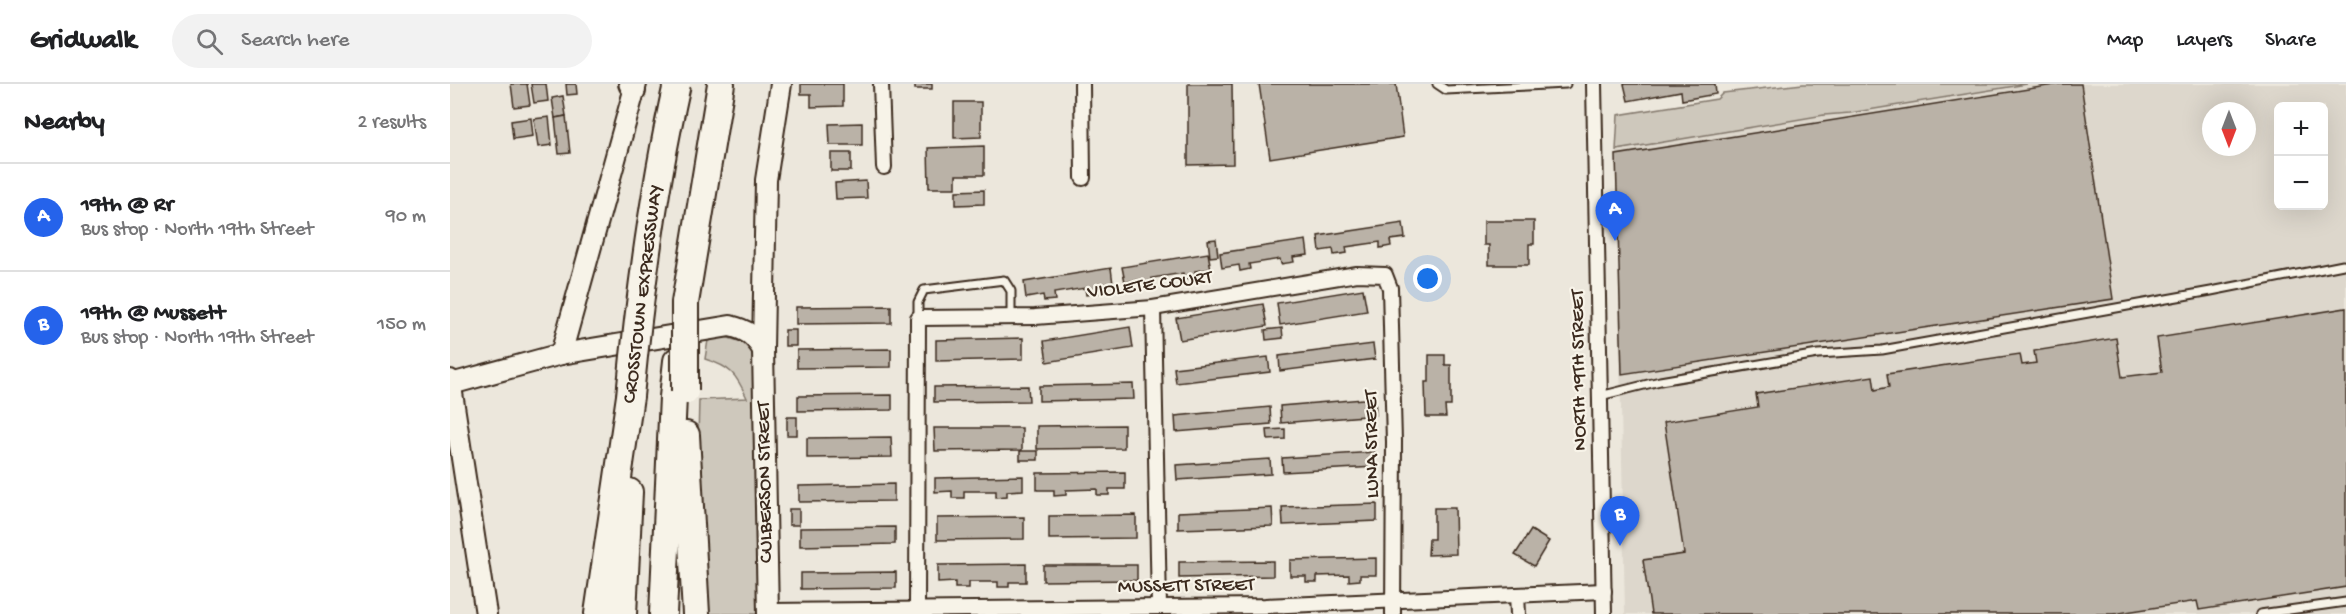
<!DOCTYPE html>
<html lang="en">
<head>
<meta charset="utf-8">
<style>
	:root { --surface:#fff; --page:#f2f2f2; --text:#202124; --muted:#757577; --line:#e0e0e0; --accent:#2563eb }
	body { margin:0; font-family:"Gochi Hand",sans-serif; background:var(--page); color:var(--text) }
	.controls { position:absolute; right:18px; top:18px; display:grid; overflow:hidden; border-radius:9px; box-shadow:0 6px 24px #0002 }
	.controls button { width:54px; height:54px; display:grid; place-items:center; padding:0; border:0; border-bottom:2px solid var(--line); background:var(--surface); color:var(--text); font:30px sans-serif }
	.compass { position:absolute; left:1752px; top:18px; width:54px; height:54px; border-radius:50%; background:var(--surface); box-shadow:0 6px 24px #0002; rotate:180deg }
	.you { position:absolute; left:978px; top:195px; width:21px; height:21px; margin:-15px; border:4px solid #fff; border-radius:50%; background:#1a73e8; box-shadow:0 0 0 9px #1a73e833 }
	.badge { display:grid; place-items:center; width:39px; height:39px; border-radius:50%; background:var(--accent); color:#fff; font-size:20px; font-weight:700 }
	.pin { position:absolute; translate:-50% -50px; filter:drop-shadow(0 2px 3px #0008) }
	.pin::after { content:''; position:absolute; top:32px; width:21px; height:18px; background:inherit; clip-path:polygon(0 0,100% 0,50% 100%) }
	.list { margin:0; padding:0; list-style:none }
	h2 { display:flex; justify-content:space-between; align-items:center; height:78px; margin:0; padding:0 24px; font-size:26px }
	h2 small { font-size:20px; font-weight:400; color:var(--muted) }
	.list li { display:grid; grid-template-columns:39px 1fr auto; gap:18px; align-items:center; box-sizing:border-box; height:108px; padding:0 24px; border-top:2px solid var(--line) }
	.list b { display:block; font-size:22px; white-space:nowrap }
	.list p { margin:0; font-size:20px; white-space:nowrap; color:var(--muted) }
	.list em { font-size:20px; font-style:normal; color:var(--muted) }
	.icon { flex:none; width:33px; height:33px; fill:none; stroke:currentColor; stroke-width:2; stroke-linecap:round; stroke-linejoin:round }
	.map { position:relative; flex:none; width:1896px; height:530px; overflow:hidden }
	header { display:flex; align-items:center; gap:36px; box-sizing:border-box; height:84px; padding:0 30px; background:var(--surface); border-bottom:2px solid var(--line) }
	header strong { font-size:28px }
	nav { display:flex; gap:33px; margin-inline-start:auto; font-size:21px }
	.search { width:420px; height:54px; background:var(--page); display:flex; align-items:center; gap:15px; box-sizing:border-box; padding:0 21px; border-radius:33px; color:var(--muted); font-size:22px }
	main { display:flex }
	aside { flex:1; background:var(--surface) }
	.map>svg:first-child { display:block }
</style>
</head>
<body>
<header>
<strong>Gridwalk</strong>
<div class="search"><svg class="icon" aria-label="search" viewBox="0 0 24 24"><circle cx="10" cy="10" r="6"/><path d="M15 15l6 6"/></svg>Search here</div>
<nav><a>Map</a><a>Layers</a><a>Share</a></nav>
</header>
<main>
<aside>
<h2>Nearby<small>2 results</small></h2>
<ul class="list">
<li><span class="badge">A</span><div><b>19th @ Rr</b><p>Bus stop · North 19th Street</p></div><em>90 m</em></li>
<li><span class="badge">B</span><div><b>19th @ Mussett</b><p>Bus stop · North 19th Street</p></div><em>150 m</em></li>
</ul>
</aside>
<div class="map">
<svg width="1896" height="530" viewBox="0 0 1896 530">
	<rect width="100%" height="100%" fill="#ece7dc"/>
	<filter id="ink" filterUnits="userSpaceOnUse"><feTurbulence type="fractalNoise" baseFrequency=".0167" numOctaves="2"/><feDisplacementMap in="SourceGraphic" scale="12" xChannelSelector="R" yChannelSelector="G"/><feConvolveMatrix kernelMatrix="1 2 1 2 8 2 1 2 1" color-interpolation-filters="sRGB"/></filter>
	<g filter="url(#ink)">
		<path fill="#ddd7cc" fill-rule="evenodd" d="M 1577,0 L 1896,0 L 1896,530 L 1175,530 L 1166,66 L 1374,31 L 1400,29 ZM 1828,22 L 1874,22 L 1874,122 L 1828,122 ZM 1761,27 L 1797,27 L 1797,63 L 1761,63 Z"/>
		<g fill="#cec8bc" stroke="#84796d" stroke-width="1.5">
			<polygon points="1353,0 1577,0 1400,29 1374,31 1166,66 1168,31 1267,15 1273,9"/>
			<path d="M 272,252 L 292,258 L 304,269 L 310,501 L 307,530 L 258,530 L 247,395 L 249,316 L 297,314 C 286,290 281,283 255,275 L 258,256 Z"/>
		</g>
		<g fill="#bab2a7" stroke="#3b2a1e" stroke-width="1.5">
			<polygon points="61,0 77,0 80,21 64,23"/>
			<polygon points="81,0 96,0 98,17 84,19"/>
			<polygon points="116,0 126,0 127,10 117,11"/>
			<polygon points="351,0 393,0 393,22 361,23 361,10 351,10"/>
			<rect x="465" y="0" width="17" height="5"/>
			<polygon points="738,0 782,0 783,80 738,81"/>
			<polygon points="809,0 946,0 953,53 820,74"/>
			<polygon points="1174,0 1265,0 1266,10 1232,16 1231,7 1178,17"/>
			<polygon points="1610,0 1631,0 1663,215 1172,290 1166,71"/>
			<polygon points="113,12 116,32 105,34 102,14"/>
			<polygon points="504,18 531,18 531,53 504,54"/>
			<polygon points="116,32 120,69 109,70 105,34"/>
			<polygon points="99,33 102,61 88,63 84,35"/>
			<polygon points="81,34 83,52 63,55 61,37"/>
			<polygon points="412,39 412,61 380,61 379,40"/>
			<polygon points="534,62 534,91 506,91 506,104 479,104 478,64"/>
			<rect x="381" y="69" width="20" height="18"/>
			<polygon points="416,97 417,114 386,115 385,99"/>
			<polygon points="534,106 534,120 506,121 506,107"/>
			<polygon points="1034,137 1084,137 1084,160 1079,160 1079,181 1039,181 1039,161 1034,161"/>
			<polygon points="953,139 955,154 940,156 941,162 930,164 930,158 896,163 897,169 884,171 883,165 870,167 868,152"/>
			<polygon points="766,155 768,172 760,173 758,156"/>
			<polygon points="856,156 858,171 843,173 844,178 831,180 830,175 799,180 800,185 790,187 789,181 772,184 770,169"/>
			<polygon points="758,169 761,185 745,187 746,194 734,196 733,189 702,194 703,200 691,202 690,196 675,198 672,183"/>
			<polygon points="661,184 663,200 648,202 649,209 636,211 635,204 604,209 605,216 594,217 593,211 576,214 574,198"/>
			<polygon points="913,205 917,227 830,241 827,219"/>
			<polygon points="813,220 817,242 730,256 726,234"/>
			<polygon points="441,222 441,239 346,240 346,223"/>
			<polygon points="1896,224 1896,503 1749,526 1747,517 1663,530 1201,530 1193,476 1234,470 1214,338 1308,323 1306,310 1423,292 1425,306 1439,303 1437,290 1570,270 1572,281 1586,279 1584,267 1666,254 1672,293 1712,288 1707,254"/>
			<polygon points="680,243 683,264 597,278 594,257"/>
			<polygon points="832,244 833,254 816,256 815,246"/>
			<rect x="335" y="246" width="11" height="16"/>
			<polygon points="573,254 573,275 486,277 486,256"/>
			<polygon points="923,260 925,275 830,287 829,272"/>
			<polygon points="441,265 441,283 347,284 347,266"/>
			<polygon points="979,271 995,271 995,281 1001,281 1001,322 995,322 996,333 976,333 975,298 979,298"/>
			<polygon points="818,273 820,288 726,299 724,284"/>
			<polygon points="683,300 684,315 589,317 589,302"/>
			<polygon points="578,302 579,317 484,318 484,303"/>
			<polygon points="442,311 442,326 348,327 348,312"/>
			<polygon points="925,314 926,331 831,339 830,322"/>
			<polygon points="820,323 821,340 726,348 725,332"/>
			<rect x="337" y="333" width="10" height="18"/>
			<polygon points="674,341 674,364 587,365 587,342"/>
			<polygon points="484,344 572,344 572,366 485,367"/>
			<polygon points="835,345 835,355 818,356 817,346"/>
			<polygon points="441,353 442,373 357,374 357,354"/>
			<rect x="570" y="367" width="18" height="9"/>
			<polygon points="925,368 926,383 833,388 832,374"/>
			<polygon points="820,375 821,390 727,396 726,381"/>
			<polygon points="675,388 675,405 659,405 659,411 647,411 647,405 616,406 616,411 604,412 604,406 587,406 587,389"/>
			<polygon points="573,392 573,406 557,407 557,412 546,413 546,407 514,407 514,414 502,414 502,407 485,408 485,394"/>
			<polygon points="444,400 444,417 349,418 349,402"/>
			<polygon points="927,420 927,437 833,441 832,423"/>
			<polygon points="822,424 823,442 728,445 728,428"/>
			<polygon points="984,424 1005,424 1006,470 978,471 979,455 984,455"/>
			<rect x="339" y="425" width="10" height="16"/>
			<polygon points="686,431 686,454 599,455 599,432"/>
			<polygon points="574,433 574,455 487,456 487,434"/>
			<polygon points="445,443 445,460 350,462 350,444"/>
			<polygon points="1081,446 1099,457 1084,482 1065,471"/>
			<polygon points="926,474 926,491 910,491 910,496 899,497 899,491 867,492 867,498 856,498 856,492 840,492 840,476"/>
			<polygon points="823,477 823,492 729,494 729,478"/>
			<polygon points="576,480 576,498 559,498 559,503 548,503 548,498 519,498 519,504 505,504 505,498 488,499 488,481"/>
			<polygon points="593,481 687,481 687,496 593,497"/>
			<polygon points="446,488 446,504 351,505 351,489"/>
		</g>
		<g fill="none" stroke-linecap="round" stroke-linejoin="round">
			<g stroke="#3b2a1e" stroke-width="11">
				<g id="lane">
					<polyline points="987,0 996,6 1116,0"/>
					<polyline points="468,234 468,218 474,206 554,196 561,207 561,233"/>
					<polyline points="1150,312 1210,297 1368,270 1432,266 1761,207 1893,181"/>
					<polyline points="1810,530 1896,518"/>
				</g>
			</g>
			<g stroke="#3b2a1e" stroke-width="18">
				<g id="street">
					<polyline points="431,0 434,83"/>
					<polyline points="632,0 633,94"/>
					<polyline points="1144,0 1154,530"/>
					<polyline points="703,224 709,523"/>
					<polyline points="1067,511 1068,530"/>
					<polyline points="467,525 468,234 585,233 703,224 907,190 935,191 940,204 944,358 943,530"/>
					<polyline points="318,527 815,522 1154,507"/>
				</g>
			</g>
			<g stroke="#3b2a1e" stroke-width="24">
				<g id="secondary">
					<polyline points="111,270 186,0"/>
					<polyline points="0,296 36,530"/>
					<path d="M 1,300 L 111,270 L 280,242 C 297,246 304,251 313,266"/>
					<polyline points="318,530 313,266 316,96 331,0"/>
				</g>
			</g>
			<g stroke="#3b2a1e" stroke-width="26">
				<polyline id="primary" points="180,0 184,7"/>
			</g>
			<g stroke="#3b2a1e" stroke-width="30">
				<g id="highway">
					<polyline points="235,219 271,0"/>
					<polyline points="236,351 246,530"/>
					<polyline points="148,530 180,312"/>
					<polyline points="173,530 179,408"/>
					<polyline points="213,530 223,313 227,277"/>
				</g>
			</g>
			<use href="#lane" stroke="#f7f3e8" stroke-width="7"/>
			<use href="#street" stroke="#f7f3e8" stroke-width="14"/>
			<use href="#secondary" stroke="#f7f3e8" stroke-width="20"/>
			<use href="#primary" stroke="#f7f3e8" stroke-width="21"/>
			<use href="#highway" stroke="#f7f3e8" stroke-width="26"/>
			<g stroke="#3b2a1e" stroke-width="30" stroke-linecap="butt">
				<g id="highway-bridge">
					<polyline points="235,219 235,307"/>
					<path d="M 180,312 C 190,207 204,103 227,0"/>
				</g>
			</g>
			<use href="#highway-bridge" stroke="#f7f3e8" stroke-width="26"/>
		</g>
	</g>
	<g text-anchor="middle" dominant-baseline="central" stroke-width="4.5" stroke-linejoin="round" paint-order="stroke">
		<g font-size="20" fill="#3b2a1e" stroke="#f7f3e8">
			<text transform="translate(700 202) rotate(-7)">VIOLETE COURT</text>
			<text transform="translate(194 210) rotate(-83)">CROSSTOWN EXPRESSWAY</text>
			<text transform="translate(1130 286) rotate(-91)">NORTH 19TH STREET</text>
			<text transform="translate(923 360) rotate(-91)">LUNA STREET</text>
			<text transform="translate(316 398) rotate(-91)">CULBERSON STREET</text>
			<text transform="translate(736 503) rotate(-1)">MUSSETT STREET</text>
		</g>
	</g>
</svg>
<div class="controls">
<button>+</button>
<button>−</button>
</div>
<svg class="compass" viewBox="-18 -18 36 36"><path d="M0-13l5 13h-10z" fill="#e53935"/><path d="M0 13l5-13h-10z" fill="#757577"/></svg>
<div class="you"></div>
<div class="pin badge" style="left:1165px;top:157px">A</div>
<div class="pin badge" style="left:1170px;top:462px">B</div>
</div>
</main>
</body>
</html>
